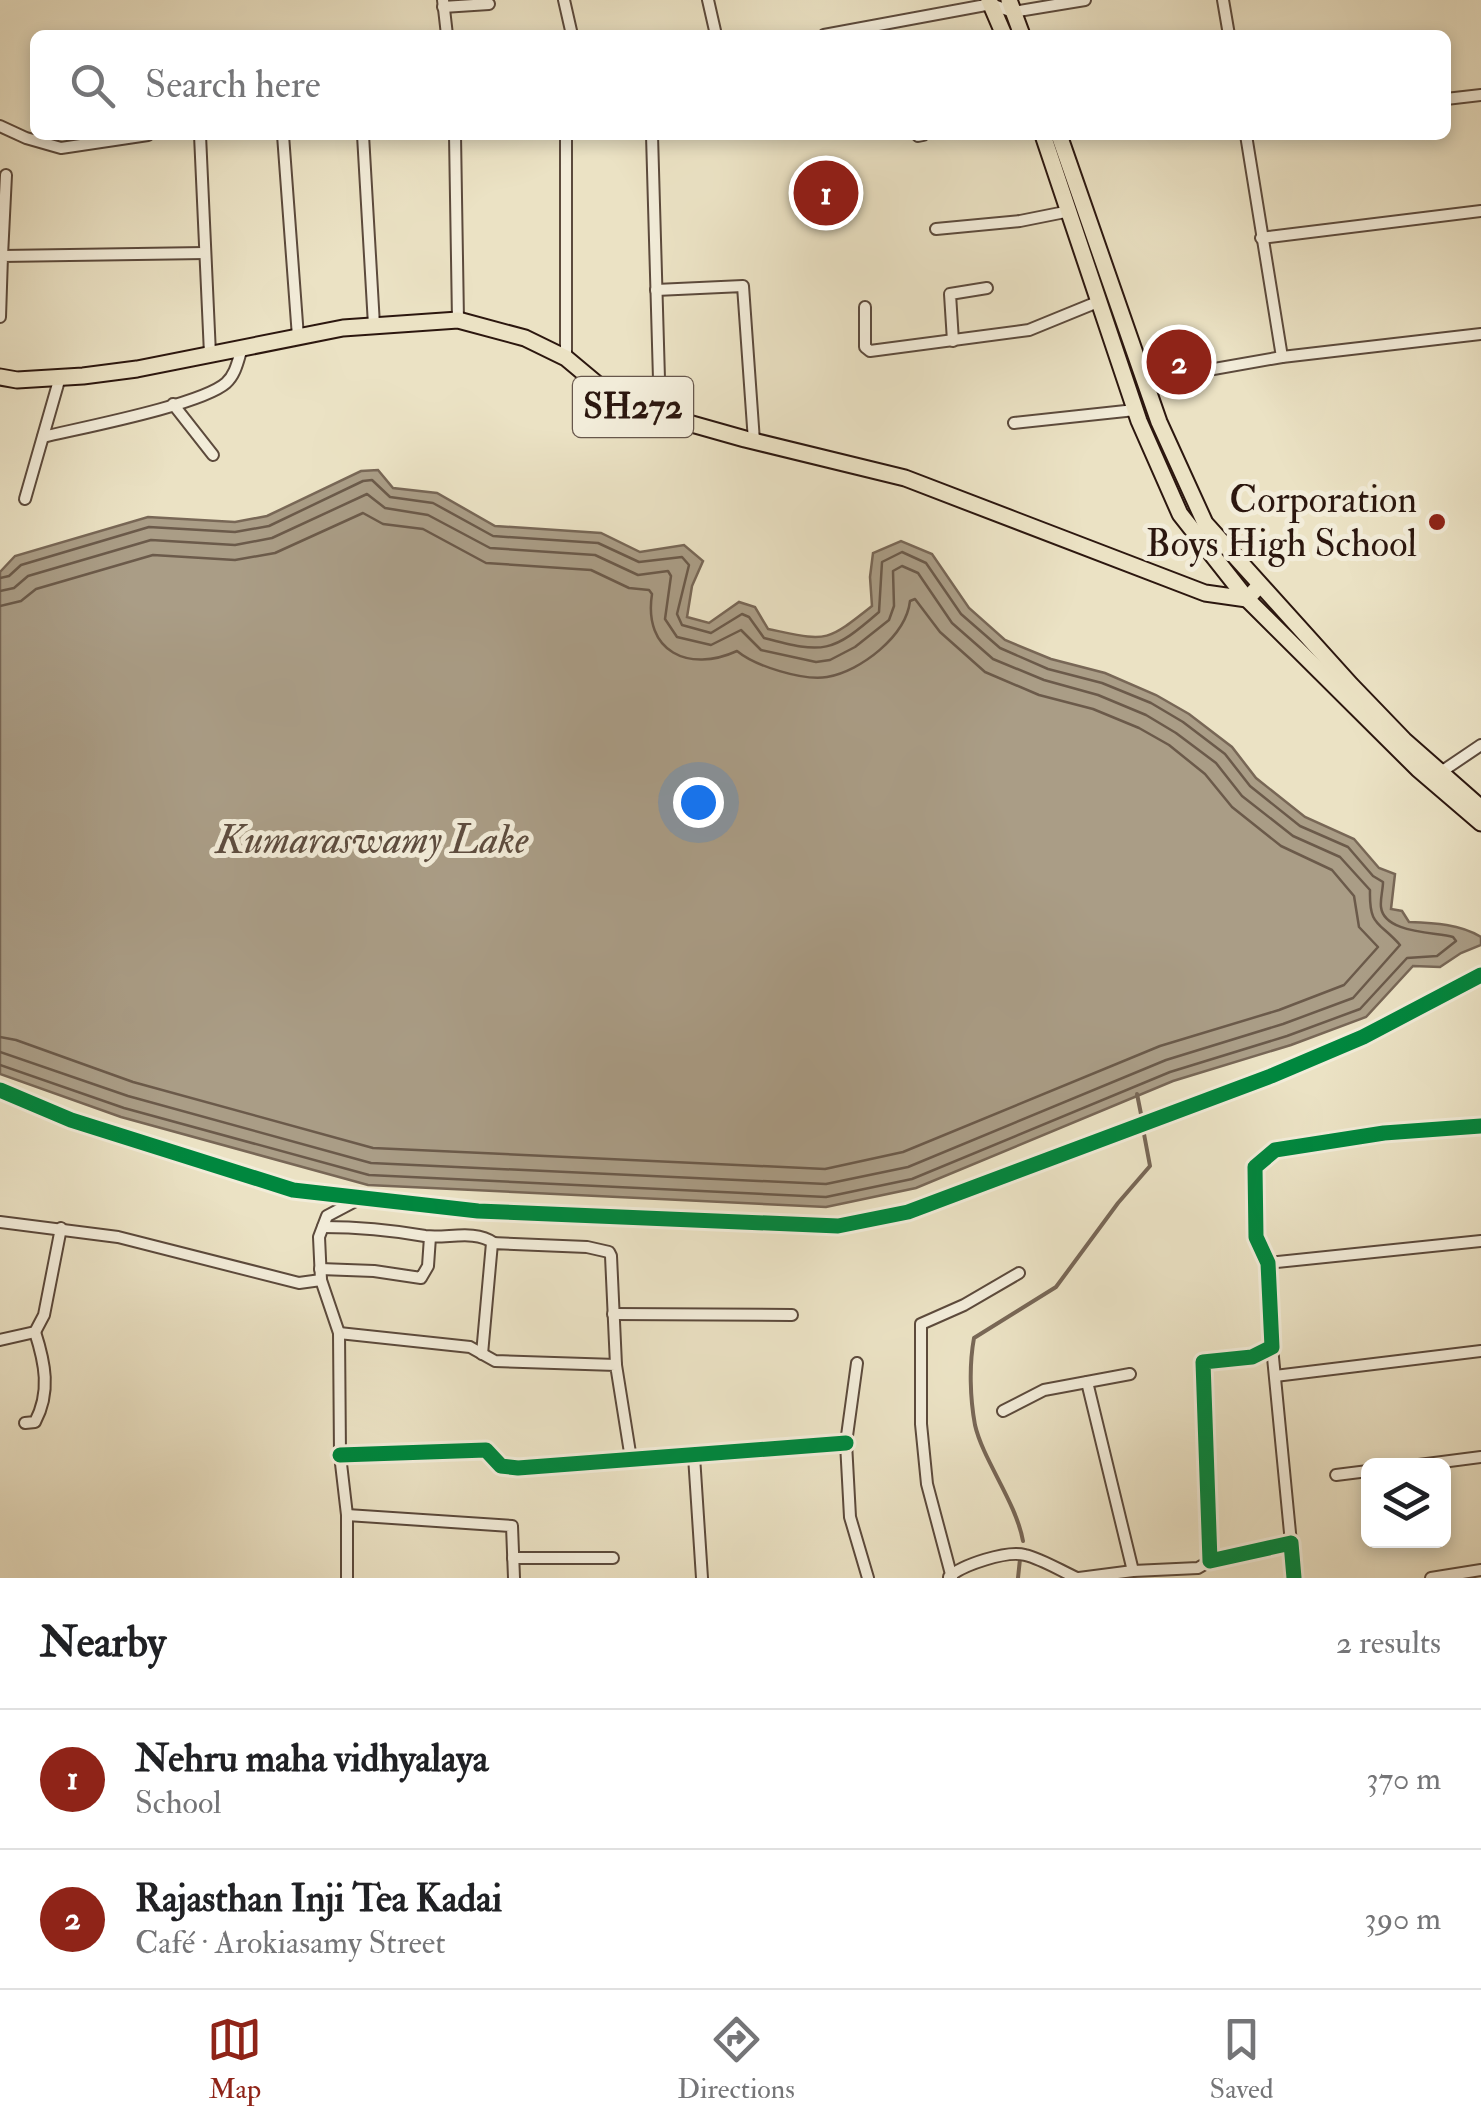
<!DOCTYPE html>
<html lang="en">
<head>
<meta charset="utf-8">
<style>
	:root { --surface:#fff; --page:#f2f2f2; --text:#202124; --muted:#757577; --line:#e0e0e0; --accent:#8f2418 }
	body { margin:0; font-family:"IM FELL Double Pica",serif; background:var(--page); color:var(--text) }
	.controls { position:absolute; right:30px; bottom:30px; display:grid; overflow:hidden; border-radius:15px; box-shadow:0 5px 15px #0003 }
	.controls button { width:90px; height:90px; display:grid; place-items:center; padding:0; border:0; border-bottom:2px solid var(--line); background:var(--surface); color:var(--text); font:50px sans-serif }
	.you { position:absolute; left:698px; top:802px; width:35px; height:35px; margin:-25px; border:8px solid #fff; border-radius:50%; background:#1a73e8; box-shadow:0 0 0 15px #1a73e833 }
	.badge { display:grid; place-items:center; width:65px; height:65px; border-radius:50%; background:var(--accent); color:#fff; font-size:32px; font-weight:700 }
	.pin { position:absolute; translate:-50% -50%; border:5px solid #fff; box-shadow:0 2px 10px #0006 }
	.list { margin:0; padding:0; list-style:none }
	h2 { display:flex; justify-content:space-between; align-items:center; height:130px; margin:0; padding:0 40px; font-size:42px }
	h2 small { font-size:32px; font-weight:400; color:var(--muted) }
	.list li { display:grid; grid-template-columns:65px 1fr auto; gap:30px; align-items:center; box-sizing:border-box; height:140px; padding:0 40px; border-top:2px solid var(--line) }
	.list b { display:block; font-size:38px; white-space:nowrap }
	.list p { margin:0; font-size:32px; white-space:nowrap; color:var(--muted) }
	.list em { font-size:32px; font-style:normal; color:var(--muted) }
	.icon { flex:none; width:55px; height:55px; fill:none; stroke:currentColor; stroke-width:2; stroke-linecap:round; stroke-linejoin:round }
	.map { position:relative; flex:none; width:1481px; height:1578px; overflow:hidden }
	.search { position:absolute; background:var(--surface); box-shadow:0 5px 15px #0003; left:30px; right:30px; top:30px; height:110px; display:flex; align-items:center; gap:25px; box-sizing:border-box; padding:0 35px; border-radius:15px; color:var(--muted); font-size:38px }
	.sheet { height:410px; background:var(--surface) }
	nav { display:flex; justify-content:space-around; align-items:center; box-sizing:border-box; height:140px; border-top:2px solid var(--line); background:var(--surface); font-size:28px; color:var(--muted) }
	nav a { display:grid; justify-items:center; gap:5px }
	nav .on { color:var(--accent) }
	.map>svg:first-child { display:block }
</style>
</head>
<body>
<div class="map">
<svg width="1481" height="1578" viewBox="0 0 1481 1578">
	<rect width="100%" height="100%" fill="#ebe2c4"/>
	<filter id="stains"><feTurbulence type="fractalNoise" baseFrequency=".002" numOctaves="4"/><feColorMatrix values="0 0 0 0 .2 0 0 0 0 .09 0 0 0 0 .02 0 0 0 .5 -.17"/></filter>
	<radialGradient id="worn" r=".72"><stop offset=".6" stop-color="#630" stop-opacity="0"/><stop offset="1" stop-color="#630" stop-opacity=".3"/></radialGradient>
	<path fill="#aa9d86" stroke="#786756" stroke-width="2.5" d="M 378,470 L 393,488 L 437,493 L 495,526 L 601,533 L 640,552 L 684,545 L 703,561 L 692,586 L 687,617 L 709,623 L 739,602 L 755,607 L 768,629 C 827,641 824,644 872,606 L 870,577 L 873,553 L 901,541 L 932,554 L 969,608 L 1005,640 L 1051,659 L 1105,673 L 1156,695 L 1189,714 L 1232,747 L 1256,778 L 1305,817 L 1354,839 L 1379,868 L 1395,874 L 1391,909 L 1402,911 L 1409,922 C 1434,923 1460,924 1481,937 L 1481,945 L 1461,953 L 1440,967 L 1413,966 L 1366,1017 L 1291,1045 L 1173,1081 L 916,1188 L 826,1207 L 368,1185 L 121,1117 L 0,1074 L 0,572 L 15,556 L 148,517 L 235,522 L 267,516 L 361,471 Z"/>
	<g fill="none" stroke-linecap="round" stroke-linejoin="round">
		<g stroke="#6b5a4a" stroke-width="2.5">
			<path d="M 0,578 L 9,576 L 21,565 L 149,527 L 235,532 L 269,526 L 363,481 L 372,480 L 390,497 L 433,503 L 493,536 L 598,543 L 639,562 L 682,557 L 689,565 L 677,614 L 682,625 L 711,633 L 742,614 L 749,617 L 764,638 C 824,654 832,653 879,612 L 882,562 L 902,552 L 926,563 L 961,614 L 1000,648 L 1048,669 L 1102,683 L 1151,703 L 1183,722 L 1225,754 L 1250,786 L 1300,826 L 1348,847 L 1373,876 L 1383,882 C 1383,890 1380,899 1381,907 C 1384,933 1433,932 1453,937 L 1456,941 L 1437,956 L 1407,958 L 1360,1009 L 1287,1036 L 1170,1072 L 912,1179 L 826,1197 L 369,1175 L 124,1108 L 0,1065"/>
			<path d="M 0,591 L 14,588 L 28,576 L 151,540 L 235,545 L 272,538 L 367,494 L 385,508 L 428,515 L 490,548 L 595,555 L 638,575 L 668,571 L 671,576 L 665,619 L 677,637 L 711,645 L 741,630 L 761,650 L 816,662 L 830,660 L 855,647 L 889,620 L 894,606 L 893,571 L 902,566 L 918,573 L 952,623 L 993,659 L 1044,680 L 1098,695 L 1146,715 L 1176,733 L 1216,763 L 1242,796 L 1293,836 L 1340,857 L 1370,890 C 1369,927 1379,921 1400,945 L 1353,998 L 1283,1024 L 1166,1060 L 908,1167 L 826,1184 L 371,1163 L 128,1096 L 0,1052"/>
			<path d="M 0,606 L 21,601 L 36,589 L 153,555 L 235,560 L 275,553 L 363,513 L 383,524 L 423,529 L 486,563 L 591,570 L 629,588 L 649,590 L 652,594 C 643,652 689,673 737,651 C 755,666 803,681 827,677 C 861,671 906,636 910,601 L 915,599 L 940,632 L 985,672 L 1039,695 L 1093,709 L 1139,728 L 1169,745 L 1205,774 L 1232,807 L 1281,846 L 1332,870 L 1354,896 L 1359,927 L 1378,947 L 1344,985 L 1279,1010 L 1160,1046 L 903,1152 L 825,1169 L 373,1148 L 133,1082 L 16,1040 L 0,1037"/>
		</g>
		<g stroke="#786756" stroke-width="4">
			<polyline points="1137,1094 1141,1114"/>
			<path d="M 1023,1541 C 1016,1502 983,1460 975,1425 C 970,1398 969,1365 974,1338 L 1056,1287 L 1118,1203 L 1150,1166 L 1144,1134"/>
			<polyline points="1018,1578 1020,1559"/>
		</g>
		<g stroke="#5c4a3c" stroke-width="14">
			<g id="minor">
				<polyline points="443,0 447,35"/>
				<polyline points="564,0 572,35"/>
				<polyline points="708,0 716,35"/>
				<polyline points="1223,0 1229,35"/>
				<polyline points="443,7 489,4"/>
				<polyline points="824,35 991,4 1013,12 1085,0"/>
				<polyline points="1446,99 1481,95"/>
				<polyline points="0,126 26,138 61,148 148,135"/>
				<polyline points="200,135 210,354"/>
				<polyline points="283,135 298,337"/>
				<polyline points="363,135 374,325"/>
				<polyline points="455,135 458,320"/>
				<polyline points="566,135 566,358"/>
				<polyline points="652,135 660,414"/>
				<polyline points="1246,135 1282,357"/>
				<polyline points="918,136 923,135"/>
				<polyline points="936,229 1020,221 1070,211"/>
				<polyline points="1261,238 1481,211"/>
				<polyline points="2,256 6,175"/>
				<polyline points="656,290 743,286 754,441"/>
				<polyline points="865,307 865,347 870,351 1029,330 1100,301"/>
				<polyline points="0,317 2,256 205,253"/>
				<polyline points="953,341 950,294 987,288"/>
				<polyline points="1146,381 1282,357 1481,334"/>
				<polyline points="173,404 213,455"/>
				<polyline points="1014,423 1135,410"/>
				<path d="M 43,437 C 80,428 201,405 226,383 C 236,374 238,360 242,348"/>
				<polyline points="25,499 60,377"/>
				<polyline points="1441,772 1481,745"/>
				<polyline points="0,1222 118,1237 299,1283 321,1280"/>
				<path d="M 323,1227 C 358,1227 391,1230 425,1236 C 447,1239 474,1229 494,1243"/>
				<polyline points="1268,1263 1481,1241"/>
				<polyline points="320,1269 374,1271 421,1278 428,1266 430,1237"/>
				<polyline points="613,1314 792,1315"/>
				<polyline points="339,1333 470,1347 495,1361 616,1365 631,1459"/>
				<polyline points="0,1340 35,1332 44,1315 61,1228"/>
				<polyline points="1272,1347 1291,1543"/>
				<polyline points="482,1354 492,1243 587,1247 609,1252 611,1256 616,1365"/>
				<polyline points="857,1363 846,1443 850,1517 868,1578"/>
				<polyline points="1275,1376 1481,1351"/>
				<polyline points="1087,1382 1133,1571"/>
				<polyline points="1003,1411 1044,1390 1130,1374"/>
				<path d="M 25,1423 L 35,1422 C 51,1392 45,1363 35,1332"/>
				<polyline points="340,1455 486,1450 501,1466 518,1468 846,1443"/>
				<polyline points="694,1456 702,1578"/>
				<polyline points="1411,1466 1481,1457"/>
				<polyline points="1336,1475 1368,1471"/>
				<polyline points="347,1515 512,1526 514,1578"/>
				<polyline points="513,1558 613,1558"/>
				<path d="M 949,1577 C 962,1565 1007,1550 1025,1555 C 1042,1559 1061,1571 1077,1578"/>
				<polyline points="347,1578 347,1515 340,1455 339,1333 321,1280 319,1237 327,1216 361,1198"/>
				<polyline points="952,1578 927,1484 921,1424 921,1324 964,1305 1019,1273"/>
				<polyline points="1079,1578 1133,1571 1198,1568 1210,1561"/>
				<polyline points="1294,1578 1291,1543 1210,1561 1203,1362 1252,1357 1272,1347 1268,1263 1256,1237 1255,1167 1275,1150 1384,1133 1481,1126"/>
				<polyline points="1431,1578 1481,1570"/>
			</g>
		</g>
		<g stroke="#5c4a3c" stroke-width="16">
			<polyline id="tertiary" points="0,1090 71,1120 293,1190 478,1211 838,1226 908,1212 1271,1076 1363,1037 1481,975"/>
		</g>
		<g stroke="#2c170f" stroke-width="19">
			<g id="primary">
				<polyline points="989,0 1004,35"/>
				<polyline points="1009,0 1022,35"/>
				<polyline points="1043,135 1139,421 1180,514 1247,599 1418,769 1481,823"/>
				<polyline points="1059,135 1159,422 1205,523 1351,685 1404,740 1481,808"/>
				<polyline points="0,377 17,380 83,376 137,369 343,328 458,320 525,338 566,358 621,404 745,439 905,478 1205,593 1247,599 1259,586"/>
			</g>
		</g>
		<use href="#minor" stroke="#f2ecd9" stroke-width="10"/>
		<use href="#tertiary" stroke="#f2ecd9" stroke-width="12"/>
		<use href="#primary" stroke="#ebe2c4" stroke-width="15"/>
		<g stroke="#f2ecd9" stroke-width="21">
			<g id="cycleway">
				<polyline points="0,1090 71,1120 293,1190 478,1211 838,1226 908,1212 1271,1076 1363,1037 1481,975"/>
				<polyline points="340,1455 486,1450 501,1466 518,1468 846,1443"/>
				<polyline points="1294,1578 1291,1543 1210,1561 1203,1362 1252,1357 1272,1347 1268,1263 1256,1237 1255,1167 1275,1150 1384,1133 1481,1126"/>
			</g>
		</g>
		<use href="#cycleway" stroke="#00873e" stroke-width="15"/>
	</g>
	<circle fill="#8f2418" stroke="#f2ecd9" stroke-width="4" cx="1437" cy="522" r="10"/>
	<g text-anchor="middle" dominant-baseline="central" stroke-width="10" stroke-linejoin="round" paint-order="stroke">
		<rect fill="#f2ecd9" stroke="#67574c" stroke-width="2.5" x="573" y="377" width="120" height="60" rx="8"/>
		<g font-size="35" font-weight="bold" fill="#2c170f">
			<text x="633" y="407">SH272</text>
		</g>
		<g font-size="38" fill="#2c170f" stroke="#f2ecd9" text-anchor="end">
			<text x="1417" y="500">Corporation<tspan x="1417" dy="44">Boys High School</tspan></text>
		</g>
		<g font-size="40" font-style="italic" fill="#5e4d3f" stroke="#f2ecd9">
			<text x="372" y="840">Kumaraswamy Lake</text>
		</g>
	</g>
	<rect width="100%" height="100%" filter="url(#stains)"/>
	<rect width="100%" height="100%" fill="url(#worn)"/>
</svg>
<div class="controls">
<button><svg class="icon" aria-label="layers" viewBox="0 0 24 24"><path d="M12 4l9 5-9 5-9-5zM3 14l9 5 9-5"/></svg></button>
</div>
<div class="you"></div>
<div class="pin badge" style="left:826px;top:193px">1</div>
<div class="pin badge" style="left:1179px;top:362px">2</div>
<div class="search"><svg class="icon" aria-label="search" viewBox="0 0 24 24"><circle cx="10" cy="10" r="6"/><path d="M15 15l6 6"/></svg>Search here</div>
</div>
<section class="sheet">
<h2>Nearby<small>2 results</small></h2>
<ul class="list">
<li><span class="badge">1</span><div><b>Nehru maha vidhyalaya</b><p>School</p></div><em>370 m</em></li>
<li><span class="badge">2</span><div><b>Rajasthan Inji Tea Kadai</b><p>Café · Arokiasamy Street</p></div><em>390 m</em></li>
</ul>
</section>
<nav>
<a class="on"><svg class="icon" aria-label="map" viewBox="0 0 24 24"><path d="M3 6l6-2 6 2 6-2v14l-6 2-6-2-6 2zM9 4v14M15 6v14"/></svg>Map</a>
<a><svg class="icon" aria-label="directions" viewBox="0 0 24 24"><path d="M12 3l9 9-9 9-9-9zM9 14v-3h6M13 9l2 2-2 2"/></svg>Directions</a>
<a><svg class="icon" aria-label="saved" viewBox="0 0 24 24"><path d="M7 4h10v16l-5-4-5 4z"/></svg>Saved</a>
</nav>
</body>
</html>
